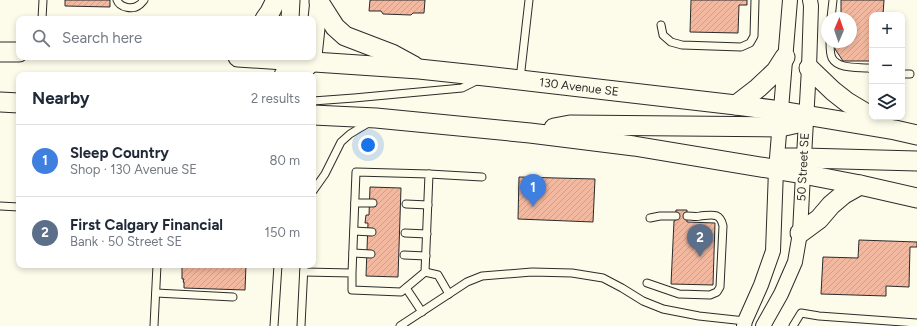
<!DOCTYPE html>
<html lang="en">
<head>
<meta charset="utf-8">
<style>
	:root { --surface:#fff; --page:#f2f2f3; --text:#1f2937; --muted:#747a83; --line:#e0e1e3; --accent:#0b8043 }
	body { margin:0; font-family:Figtree,sans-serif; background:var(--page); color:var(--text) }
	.controls { position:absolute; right:12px; top:12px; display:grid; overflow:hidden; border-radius:8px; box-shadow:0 2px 6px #0003 }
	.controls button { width:36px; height:36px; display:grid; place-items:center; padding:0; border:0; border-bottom:1px solid var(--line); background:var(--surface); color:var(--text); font:20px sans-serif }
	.compass { position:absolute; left:821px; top:12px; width:36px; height:36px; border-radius:50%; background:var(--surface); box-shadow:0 2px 6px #0003; rotate:2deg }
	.you { position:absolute; left:368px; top:145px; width:14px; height:14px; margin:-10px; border:3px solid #fff; border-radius:50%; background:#1a73e8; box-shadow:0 0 0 6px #1a73e833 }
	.badge { display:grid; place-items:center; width:26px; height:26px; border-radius:50%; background:var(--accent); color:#fff; font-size:13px; font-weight:700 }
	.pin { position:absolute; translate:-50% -33px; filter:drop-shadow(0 1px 2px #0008) }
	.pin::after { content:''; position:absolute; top:21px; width:14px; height:12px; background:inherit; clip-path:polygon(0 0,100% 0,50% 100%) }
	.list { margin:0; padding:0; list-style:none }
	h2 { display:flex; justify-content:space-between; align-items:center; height:52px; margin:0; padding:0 16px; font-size:17px }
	h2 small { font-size:13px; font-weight:400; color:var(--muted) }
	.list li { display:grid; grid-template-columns:26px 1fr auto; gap:12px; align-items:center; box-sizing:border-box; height:72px; padding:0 16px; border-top:1px solid var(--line) }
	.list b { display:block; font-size:15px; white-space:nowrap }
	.list p { margin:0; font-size:13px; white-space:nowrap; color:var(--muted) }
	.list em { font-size:13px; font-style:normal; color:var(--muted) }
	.icon { flex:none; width:22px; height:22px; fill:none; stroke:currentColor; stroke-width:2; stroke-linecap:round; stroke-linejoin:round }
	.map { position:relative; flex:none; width:917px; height:326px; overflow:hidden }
	.search { position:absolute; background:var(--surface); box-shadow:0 2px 6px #0003; left:16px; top:16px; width:300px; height:44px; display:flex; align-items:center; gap:10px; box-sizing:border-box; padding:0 14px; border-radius:8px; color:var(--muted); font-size:15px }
	.panel { position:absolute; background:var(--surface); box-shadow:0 2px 6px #0003; left:16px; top:72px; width:300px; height:196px; border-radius:8px }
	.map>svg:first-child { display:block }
</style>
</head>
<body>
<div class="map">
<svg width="917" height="326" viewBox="0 0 917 326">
	<defs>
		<pattern id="building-hatch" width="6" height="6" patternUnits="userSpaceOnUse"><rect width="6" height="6" fill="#f2b8a0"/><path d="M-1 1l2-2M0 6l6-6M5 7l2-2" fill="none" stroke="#d09e8a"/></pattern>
	</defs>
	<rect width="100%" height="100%" fill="#fdfbea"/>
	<g fill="url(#building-hatch)" stroke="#2b2b2b">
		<polygon points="65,0 110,0 110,7 65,6"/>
		<polygon points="370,0 425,0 424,13 413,13 411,15 383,14 381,11 369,11"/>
		<polygon points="691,0 747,0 747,5 739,5 738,33 690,32"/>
		<polygon points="841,0 884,0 883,15 872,15 872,61 843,61 835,49 835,42 851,42 851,18 841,18"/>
		<polygon points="519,177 595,179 593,222 518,219"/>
		<polygon points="370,187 401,188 398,277 366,276 368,223 365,223 366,215 369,215"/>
		<polygon points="676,210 687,210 687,222 715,223 713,285 671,284 674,221 675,221"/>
		<polygon points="859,240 917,242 917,247 910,247 909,287 886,286 886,296 821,294 823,257 858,258"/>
		<polygon points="182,265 246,265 245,290 184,288 184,282 183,282 184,279 182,279"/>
	</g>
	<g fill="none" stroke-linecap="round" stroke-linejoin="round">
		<g stroke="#2b2b2b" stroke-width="9">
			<g id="service">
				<path d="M 117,0 C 120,8 133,10 139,5 C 141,4 142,2 144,0"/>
				<polyline points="831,18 833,0"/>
				<polyline points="42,19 43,0"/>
				<polyline points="661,25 663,35 671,42 682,45 741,47 750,43 754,36 755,0"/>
				<path d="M 830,42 C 830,47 830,54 832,58 C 838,69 857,67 868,68 L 872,69"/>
				<polyline points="902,74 910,74"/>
				<polyline points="520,79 529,0"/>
				<polyline points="313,101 354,98 462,88 478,80"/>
				<polyline points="429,174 482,177"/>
				<polyline points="313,191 325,174 341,142 350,134 370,122"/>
				<polyline points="355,203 373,203"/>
				<polyline points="406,204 428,205"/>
				<polyline points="0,206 19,207"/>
				<polyline points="650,218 660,216 676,216"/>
				<polyline points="354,231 372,232"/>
				<polyline points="405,233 427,234"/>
				<polyline points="353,253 371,254"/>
				<polyline points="404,255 426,256"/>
				<polyline points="304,272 352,273 356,172 429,174 425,272 401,292 352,290 352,273"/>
				<polyline points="425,272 438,275 449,294"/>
				<path d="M 647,283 L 679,294 L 710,295 L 717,292 L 720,287 L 723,226 C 720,212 712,215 700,216 C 696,217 692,216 687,216"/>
				<polyline points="406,288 422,312"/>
				<polyline points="156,293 233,297"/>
				<polyline points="154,326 157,265"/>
				<polyline points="274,326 278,265"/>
				<polyline points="301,326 304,265"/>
				<polyline points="400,326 467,282 482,276 532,272 572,273 603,278 622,288 643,301 663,309 699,316 745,321"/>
				<polyline points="793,326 801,313 819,316 917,323"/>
			</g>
		</g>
		<g stroke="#2b2b2b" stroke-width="16">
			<g id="minor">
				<polyline points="744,326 745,321 761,285 773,251 776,170 790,0"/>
				<polyline points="763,326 781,294 795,262 800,233 803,174 809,68 811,6 810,0"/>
			</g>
		</g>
		<g stroke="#2b2b2b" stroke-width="19">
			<g id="tertiary">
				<polyline points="290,19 291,0"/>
				<polyline points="313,56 319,0"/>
			</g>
		</g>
		<g stroke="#2b2b2b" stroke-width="21">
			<g id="secondary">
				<polyline points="319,2 335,27 345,36 392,54 414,66"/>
				<polyline points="265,19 270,12 276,0"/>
				<polyline points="0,52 19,52"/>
				<polyline points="238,57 419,69 485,76 736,105 781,111 895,130 917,135"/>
				<polyline points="809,68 833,91 847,102 872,117"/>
				<polyline points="284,75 303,70 312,61"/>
				<polyline points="0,102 19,103"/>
				<polyline points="736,105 758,88 776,71 785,57"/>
				<polyline points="313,115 376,118 530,133 634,146 803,174 860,185 917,198"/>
				<polyline points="554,128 570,125 780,127 798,123 806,115"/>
				<polyline points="776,170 786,158 804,158 917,161"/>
				<polyline points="800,233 819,219 831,205 844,194 860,185"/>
			</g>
		</g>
		<use href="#service" stroke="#fdfbea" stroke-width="7"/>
		<use href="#minor" stroke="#fdfbea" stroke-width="14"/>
		<use href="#tertiary" stroke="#fdfbea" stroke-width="17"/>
		<use href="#secondary" stroke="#fdfbea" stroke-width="19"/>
	</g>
	<g text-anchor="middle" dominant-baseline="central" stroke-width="3" stroke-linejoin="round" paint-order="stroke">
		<g font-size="12" fill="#2b2b2b" stroke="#fdfbea">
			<text transform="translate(579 87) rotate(7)">130 Avenue SE</text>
			<text transform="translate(803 167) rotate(-87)">50 Street SE</text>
		</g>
	</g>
</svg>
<div class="controls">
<button>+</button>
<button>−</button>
<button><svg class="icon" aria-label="layers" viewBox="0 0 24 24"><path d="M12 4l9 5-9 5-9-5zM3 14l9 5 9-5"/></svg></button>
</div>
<svg class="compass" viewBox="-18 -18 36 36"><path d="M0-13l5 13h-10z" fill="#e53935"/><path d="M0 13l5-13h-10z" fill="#747a83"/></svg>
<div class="you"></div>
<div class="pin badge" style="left:533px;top:207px;background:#3f7fe0">1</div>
<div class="pin badge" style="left:700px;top:257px;background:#5c6f8a">2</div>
<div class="search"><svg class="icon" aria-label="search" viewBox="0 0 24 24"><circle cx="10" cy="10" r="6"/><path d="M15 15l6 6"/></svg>Search here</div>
<section class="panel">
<h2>Nearby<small>2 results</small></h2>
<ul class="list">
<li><span class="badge" style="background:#3f7fe0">1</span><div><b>Sleep Country</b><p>Shop · 130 Avenue SE</p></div><em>80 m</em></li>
<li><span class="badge" style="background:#5c6f8a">2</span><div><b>First Calgary Financial</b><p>Bank · 50 Street SE</p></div><em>150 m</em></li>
</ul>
</section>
</div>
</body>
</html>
